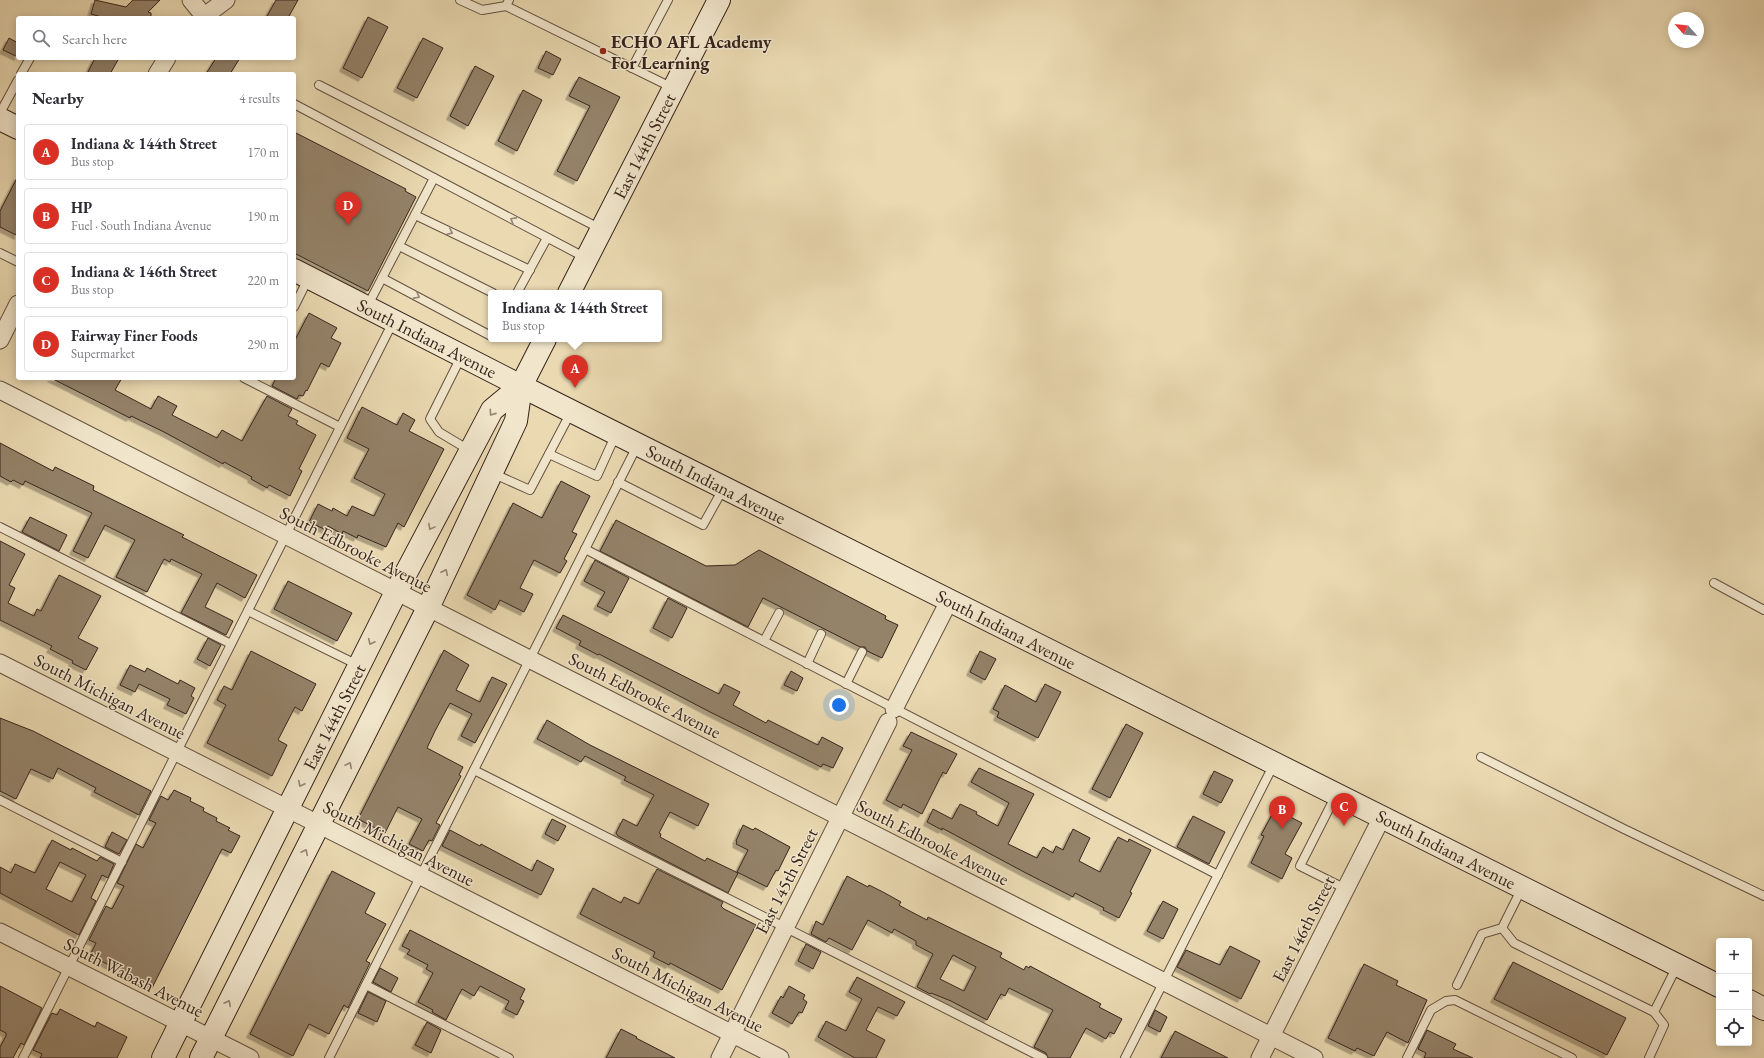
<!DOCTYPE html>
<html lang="en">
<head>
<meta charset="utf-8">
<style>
	:root { --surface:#fff; --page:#f7f7f7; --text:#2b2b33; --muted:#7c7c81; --line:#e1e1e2; --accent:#d93025 }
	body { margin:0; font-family:"EB Garamond",serif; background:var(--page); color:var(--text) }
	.controls { position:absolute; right:12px; bottom:12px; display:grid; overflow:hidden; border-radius:4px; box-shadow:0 2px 10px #0003 }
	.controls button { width:36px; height:36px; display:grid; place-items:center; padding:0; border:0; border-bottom:1px solid var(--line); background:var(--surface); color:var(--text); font:20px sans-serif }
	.compass { position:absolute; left:1668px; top:12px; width:36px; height:36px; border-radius:50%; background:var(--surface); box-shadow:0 2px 10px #0003; rotate:297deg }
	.you { position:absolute; left:839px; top:705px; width:14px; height:14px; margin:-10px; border:3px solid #fff; border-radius:50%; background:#1a73e8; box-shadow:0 0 0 6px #1a73e833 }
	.badge { display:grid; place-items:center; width:26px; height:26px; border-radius:50%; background:var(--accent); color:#fff; font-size:13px; font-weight:700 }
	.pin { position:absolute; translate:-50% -33px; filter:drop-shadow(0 1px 2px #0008) }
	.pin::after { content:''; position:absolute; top:21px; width:14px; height:12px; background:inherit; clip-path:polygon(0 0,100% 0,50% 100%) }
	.popup { position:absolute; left:488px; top:290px; width:174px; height:52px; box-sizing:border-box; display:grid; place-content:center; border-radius:4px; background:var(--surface); filter:drop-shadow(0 1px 3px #0005); font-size:13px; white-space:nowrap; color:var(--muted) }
	.popup b { font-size:15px; color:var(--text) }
	.popup::after { content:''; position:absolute; left:50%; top:100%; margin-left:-8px; border:8px solid transparent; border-top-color:var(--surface) }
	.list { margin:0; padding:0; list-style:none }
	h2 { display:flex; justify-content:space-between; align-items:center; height:52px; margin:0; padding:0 16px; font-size:17px }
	h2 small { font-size:13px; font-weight:400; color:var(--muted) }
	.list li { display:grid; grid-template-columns:26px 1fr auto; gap:12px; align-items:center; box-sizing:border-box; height:56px; margin:0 8px 8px; padding:0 8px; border:1px solid var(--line); border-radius:4px }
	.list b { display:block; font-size:15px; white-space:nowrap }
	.list p { margin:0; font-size:13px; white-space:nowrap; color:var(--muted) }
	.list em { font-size:13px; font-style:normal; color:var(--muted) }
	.icon { flex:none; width:22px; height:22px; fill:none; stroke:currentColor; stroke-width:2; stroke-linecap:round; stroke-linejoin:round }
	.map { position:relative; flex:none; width:1764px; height:1058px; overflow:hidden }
	.search { position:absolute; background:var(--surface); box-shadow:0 2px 10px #0003; left:16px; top:16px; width:280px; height:44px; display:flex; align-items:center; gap:10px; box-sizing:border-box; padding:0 14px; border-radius:4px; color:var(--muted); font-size:15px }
	.panel { position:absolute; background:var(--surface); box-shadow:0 2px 10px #0003; left:16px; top:72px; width:280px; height:308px; border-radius:4px }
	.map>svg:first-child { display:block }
</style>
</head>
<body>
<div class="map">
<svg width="1764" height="1058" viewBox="0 0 1764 1058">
	<defs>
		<filter id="shadow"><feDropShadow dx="-3.5" dy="3.5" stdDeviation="0" flood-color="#0004"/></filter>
	</defs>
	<rect width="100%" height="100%" fill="#ead9b1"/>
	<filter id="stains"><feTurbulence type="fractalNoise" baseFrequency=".005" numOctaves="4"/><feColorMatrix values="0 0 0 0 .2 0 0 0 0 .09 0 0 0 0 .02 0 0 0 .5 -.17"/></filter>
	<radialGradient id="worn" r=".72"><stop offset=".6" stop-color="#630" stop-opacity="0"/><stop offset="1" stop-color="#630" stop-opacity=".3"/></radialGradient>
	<g fill="#948269" stroke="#37241c" fill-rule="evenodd" filter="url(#shadow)">
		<polygon points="95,0 126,7 133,0 160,0 148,12 151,13 151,18 105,18 91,14"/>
		<polygon points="276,0 298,0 288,18 266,18"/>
		<polygon points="368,17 388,27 362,78 343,68"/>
		<polygon points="9,38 18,43 18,57 3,50"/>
		<polygon points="423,38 443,48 417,98 397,88"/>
		<polygon points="546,51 561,59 553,75 538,68"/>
		<polygon points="95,58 119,58 110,74 87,74"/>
		<polygon points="216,58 240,58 230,74 206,74"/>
		<polygon points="475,66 494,76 468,126 450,116"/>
		<polygon points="579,77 620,97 577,181 557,171 590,106 569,96"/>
		<polygon points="523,90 542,100 517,151 498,141"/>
		<polygon points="294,132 406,189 405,191 416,197 368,291 294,253"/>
		<polygon points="18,176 18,236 0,227 0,211"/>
		<polygon points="309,313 337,328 331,338 341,343 329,367 321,363 307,391 306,390 303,396 299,395 297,399 272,386 276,378 294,378 294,342"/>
		<polygon points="51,378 122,378 115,390 151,409 158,396 177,406 172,415 217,438 222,430 242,441 267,396 292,409 288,416 298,421 296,424 316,435 299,469 302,471 290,496 269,485 267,488 251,479 252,477 224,462 223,464 164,432 131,416 130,418"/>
		<polygon points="362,407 397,425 403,413 415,420 409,431 444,449 404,527 398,523 386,547 358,535 357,538 343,531 342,534 328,526 326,530 309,522 318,504 332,511 333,508 347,516 352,506 374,516 385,494 354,478 369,449 347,438"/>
		<polygon points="0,443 53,471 55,467 94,486 93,490 184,535 182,537 257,575 245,598 217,583 205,607 233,621 226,635 181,613 202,574 171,559 170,562 164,559 147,592 116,577 135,540 105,525 88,558 73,551 92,513 25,481 23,485 13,480 11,482 0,476"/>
		<polygon points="561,481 590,496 572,532 577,534 564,559 567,561 560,573 534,560 520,588 533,594 524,612 500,600 495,610 467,595 513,503 542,518"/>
		<polygon points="30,517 67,535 59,551 22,532"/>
		<polygon points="616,520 706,566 735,565 759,550 886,616 885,619 898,625 882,658 867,651 865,647 860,647 763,598 748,627 600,551"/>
		<polygon points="0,541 25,554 9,585 15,588 8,603 34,616 37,609 41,611 59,575 101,596 78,638 98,648 86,670 72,663 73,661 50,649 52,646 0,620"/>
		<polygon points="595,560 629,578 611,613 597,606 605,592 584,581"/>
		<polygon points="288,581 352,613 337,641 274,609"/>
		<polygon points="668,598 687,608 672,638 653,628"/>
		<polygon points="563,615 719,694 724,684 740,692 733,705 766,723 768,720 818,745 822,737 843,748 833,768 823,764 821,767 803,758 710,712 599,654 598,655 579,645 581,641 556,628"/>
		<polygon points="208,638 221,645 210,666 197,659"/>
		<polygon points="444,650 469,665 456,690 480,702 492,677 507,684 475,743 461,736 472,714 450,703 435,731 427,748 463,767 459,775 461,776 436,823 440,825 432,841 429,840 423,851 409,844 422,819 398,807 385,833 358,819"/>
		<polygon points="251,651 316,684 302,711 295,707 278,740 287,745 272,776 207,743 226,705 217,700 224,686 232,690"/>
		<polygon points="980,651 996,659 985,680 970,672"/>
		<polygon points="130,665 145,672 147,668 178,684 180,680 195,688 191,696 194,698 186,714 167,705 170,699 139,684 135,692 120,685"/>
		<polygon points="791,671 803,678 797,691 784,685"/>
		<polygon points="1045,684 1061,692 1038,738 997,717 999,712 993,709 1005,685 1036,702"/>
		<polygon points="0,718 33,731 151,791 139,815 94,792 96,788 58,768 53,779 31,769 16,799 0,791"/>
		<polygon points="547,720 590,745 709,804 698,826 670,812 659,833 661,834 660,837 705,861 707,858 738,873 728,893 618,836 616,833 623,819 637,826 654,795 624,780 626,777 585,756 581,762 537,739"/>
		<polygon points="1126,724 1143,733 1110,798 1092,789"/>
		<polygon points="911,732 957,754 946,774 943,772 922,814 903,804 901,808 886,800 912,750 903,746"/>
		<polygon points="979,768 1034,794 1008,844 1037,858 1043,847 1053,853 1056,846 1063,850 1073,829 1090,838 1079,861 1100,872 1118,837 1128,842 1129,839 1151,850 1130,892 1132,893 1119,918 1103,910 1104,908 1075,893 1073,897 1024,872 942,828 942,830 927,822 933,809 952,819 960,804 977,812 976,814 998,826 1009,803 971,782"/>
		<polygon points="1214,771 1233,780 1221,803 1203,794"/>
		<polygon points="174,790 191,798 190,801 204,808 203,811 217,818 216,821 230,828 228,830 240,836 231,853 222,849 152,988 90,955 96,943 89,940 106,906 112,909 124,886 117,883 136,844 143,848 156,823 149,820 161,796 168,800"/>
		<polygon points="1275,809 1302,823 1285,854 1292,858 1282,879 1251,863 1264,836 1261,835"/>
		<polygon points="1193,816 1225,832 1209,864 1177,847"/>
		<polygon points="552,819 566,826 558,841 545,834"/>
		<polygon points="743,825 753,830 755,828 790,847 778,871 776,870 767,887 737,872 748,850 736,844 737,842 736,841"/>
		<polygon points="450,830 480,846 481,844 532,871 537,860 554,869 541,895 442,846"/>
		<polygon points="112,832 127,840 119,854 105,847"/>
		<path d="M 52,840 L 71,850 L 72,848 L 97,861 L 100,857 L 114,864 L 108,878 L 102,875 L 91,898 L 96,901 L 79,935 L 0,893 L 0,867 L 11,873 L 15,864 L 35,873 ZM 60,862 L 86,875 L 72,902 L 46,889 Z"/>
		<polygon points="657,869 723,902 721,906 724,909 756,925 722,990 670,963 669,965 653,957 655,952 580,914 593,888 621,903 624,897 639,904"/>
		<polygon points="332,871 375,893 365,913 386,924 366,961 370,963 348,1008 344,1005 329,1034 309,1024 293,1056 250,1034"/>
		<path d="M 847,876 L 868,887 L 869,885 L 883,892 L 901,902 L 899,905 L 904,908 L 927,920 L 928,917 L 1002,953 L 1000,957 L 1024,970 L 1026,966 L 1029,968 L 1030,966 L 1101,1004 L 1099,1007 L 1122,1019 L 1114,1034 L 1110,1032 L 1106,1039 L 1086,1028 L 1070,1058 L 1048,1058 L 1046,1053 L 1034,1047 L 1053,1010 L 1009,988 L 1005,996 L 1001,994 L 987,1020 L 951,1001 L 931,993 L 930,994 L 917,987 L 933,954 L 916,945 L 916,941 L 894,929 L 892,933 L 868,920 L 852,950 L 829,938 L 826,942 L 811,934 L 816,921 L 823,925 ZM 953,955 L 976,967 L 964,991 L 940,979 Z"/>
		<polygon points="1163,901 1178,909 1163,939 1147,931"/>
		<polygon points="410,930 525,989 520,999 524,1001 517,1015 505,1009 509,1001 480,986 474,996 462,989 446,1020 432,1012 433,1010 418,1002 433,973 426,969 428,965 407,954 410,950 402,946"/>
		<polygon points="806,944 821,952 813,969 798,961"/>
		<polygon points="1230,946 1260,961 1241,999 1177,967 1186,950 1220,965"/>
		<polygon points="1513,962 1626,1018 1607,1055 1494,999"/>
		<polygon points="1364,964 1398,981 1396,985 1427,1000 1408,1043 1387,1032 1374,1056 1357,1048 1355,1051 1328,1038"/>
		<polygon points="380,968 398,978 391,992 373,982"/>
		<polygon points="857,977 905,1002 897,1016 878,1007 866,1030 885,1040 876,1058 855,1058 818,1037 826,1021 846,1031 862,999 849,992"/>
		<polygon points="0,986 42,1008 24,1045 21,1043 13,1058 0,1058 0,1047 6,1036 6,1033 0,1030"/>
		<polygon points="789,986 805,995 803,999 807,1002 802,1013 799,1012 792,1024 772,1013 781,996 783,998"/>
		<polygon points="368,992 386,1001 377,1022 358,1013"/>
		<polygon points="60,1009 95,1027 97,1022 127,1037 117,1058 40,1058 42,1054 33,1050 52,1013 57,1015"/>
		<polygon points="1155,1010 1167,1017 1160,1032 1148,1026"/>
		<polygon points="427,1022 441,1030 431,1053 415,1045"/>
		<polygon points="621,1029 637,1037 636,1038 675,1058 606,1058"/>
		<polygon points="1427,1030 1456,1044 1453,1049 1473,1058 1424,1058 1426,1053 1418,1049"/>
		<polygon points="1175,1031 1228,1058 1161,1058"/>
	</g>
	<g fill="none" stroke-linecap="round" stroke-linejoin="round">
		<g stroke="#645141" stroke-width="10">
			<g id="lane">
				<polyline points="460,0 482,10 506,6"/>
				<polyline points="509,0 506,6 673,88"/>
				<polyline points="632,68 668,0"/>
				<polyline points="21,74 30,58"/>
				<polyline points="319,85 601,229"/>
				<polyline points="294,104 586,258"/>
				<polyline points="0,113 18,80"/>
				<polyline points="415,215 530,270"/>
				<polyline points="399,246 493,293"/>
				<polyline points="0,253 18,262"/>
				<polyline points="382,278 491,336"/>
				<polyline points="517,293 547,238"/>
				<polyline points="294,307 308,279"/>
				<polyline points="367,307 434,178"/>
				<polyline points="461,357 430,419 439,432 469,450"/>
				<polyline points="244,378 340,427"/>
				<polyline points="549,454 597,476 616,434"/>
				<polyline points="492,473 530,490 571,412"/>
				<polyline points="618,482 703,525 723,489"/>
				<polyline points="0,527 231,644"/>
				<polyline points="585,549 1218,875"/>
				<polyline points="1714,583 1764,610"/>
				<polyline points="248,611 358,665"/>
				<polyline points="764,641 779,613"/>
				<polyline points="807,664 821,634"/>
				<polyline points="846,684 862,652"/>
				<polyline points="1481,757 1624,829 1764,896"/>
				<polyline points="474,770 1043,1058"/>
				<polyline points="1336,795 1300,866 1346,889"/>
				<polyline points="0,800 122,862"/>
				<polyline points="1502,928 1514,943 1654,1012 1677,966"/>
				<polyline points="366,985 509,1058"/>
				<polyline points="1457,985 1482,934 1502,928 1522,888"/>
				<polyline points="23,1058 393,322"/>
				<polyline points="329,1058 637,446"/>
				<polyline points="1125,1058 1274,764"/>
				<polyline points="1407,1058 1431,1010 1446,1001 1455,1000 1572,1058"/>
				<polyline points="1649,1058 1664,1025 1654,1012"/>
			</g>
		</g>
		<g stroke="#645141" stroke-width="19">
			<g id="street">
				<polyline points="191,0 204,16"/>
				<polyline points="202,18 226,0"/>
				<polyline points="157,74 167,58"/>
				<polyline points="0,340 18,304"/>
				<polyline points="0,390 1314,1058"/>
				<polyline points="0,663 780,1058"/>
				<polyline points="894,709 949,601"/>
				<polyline points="0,932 250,1058"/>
				<polyline points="720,1058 888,722"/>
				<polyline points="1260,1058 1382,817"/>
			</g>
		</g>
		<g stroke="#37241c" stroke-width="24">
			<g id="secondary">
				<polyline points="0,119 18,128"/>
				<polyline points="294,270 521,386 1719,986"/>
				<polyline points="569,293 719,0"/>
				<polyline points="1749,1001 1764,1009"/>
				<polyline points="163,1058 396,592 492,410 521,386"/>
				<polyline points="201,1058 428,608 516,421 521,386 545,339"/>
			</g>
		</g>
		<use href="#lane" stroke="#f1e6cc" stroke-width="8"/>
		<use href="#street" stroke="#f1e6cc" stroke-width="17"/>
		<use href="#secondary" stroke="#f1e6cc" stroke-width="22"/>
	</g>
	<defs><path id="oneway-chevron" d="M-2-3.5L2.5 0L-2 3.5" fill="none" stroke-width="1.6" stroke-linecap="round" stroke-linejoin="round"/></defs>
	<g stroke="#948574">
		<use href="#oneway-chevron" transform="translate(513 220) rotate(-152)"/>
		<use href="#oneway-chevron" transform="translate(450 232) rotate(26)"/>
		<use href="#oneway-chevron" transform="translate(417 296) rotate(28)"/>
		<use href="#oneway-chevron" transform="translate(492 413) rotate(125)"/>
		<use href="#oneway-chevron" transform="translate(431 527) rotate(118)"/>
		<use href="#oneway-chevron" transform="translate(445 572) rotate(-65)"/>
		<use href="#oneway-chevron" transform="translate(371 642) rotate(116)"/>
		<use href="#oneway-chevron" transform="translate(349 765) rotate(-63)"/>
		<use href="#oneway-chevron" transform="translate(301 784) rotate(117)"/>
		<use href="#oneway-chevron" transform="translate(305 852) rotate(-63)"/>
		<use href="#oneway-chevron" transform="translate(228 1003) rotate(-63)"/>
	</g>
	<circle fill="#8f2418" stroke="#f1e6cc" stroke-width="1.5" cx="603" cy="51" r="4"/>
	<g text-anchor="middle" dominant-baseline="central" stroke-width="3" stroke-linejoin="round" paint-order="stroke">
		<g font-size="18" font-weight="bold" fill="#37241c" stroke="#f1e6cc" text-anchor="start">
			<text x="611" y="41">ECHO AFL Academy<tspan x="611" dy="21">For Learning</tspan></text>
		</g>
		<g font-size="18" fill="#37241c" stroke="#f1e6cc">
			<text transform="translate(644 146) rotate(-63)">East 144th Street</text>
			<text transform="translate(427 338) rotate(27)">South Indiana Avenue</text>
			<text transform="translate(716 484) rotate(27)">South Indiana Avenue</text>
			<text transform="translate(356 549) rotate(27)">South Edbrooke Avenue</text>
			<text transform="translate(1006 629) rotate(27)">South Indiana Avenue</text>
			<text transform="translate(645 695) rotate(27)">South Edbrooke Avenue</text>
			<text transform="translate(110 696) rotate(27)">South Michigan Avenue</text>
			<text transform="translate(334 717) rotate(-63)">East 144th Street</text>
			<text transform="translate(933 842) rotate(27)">South Edbrooke Avenue</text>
			<text transform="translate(399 843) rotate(27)">South Michigan Avenue</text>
			<text transform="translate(1446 849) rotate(27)">South Indiana Avenue</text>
			<text transform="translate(786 881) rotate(-63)">East 145th Street</text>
			<text transform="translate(1303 929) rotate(-63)">East 146th Street</text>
			<text transform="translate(134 977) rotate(27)">South Wabash Avenue</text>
			<text transform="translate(688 989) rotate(27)">South Michigan Avenue</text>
		</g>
	</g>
	<rect width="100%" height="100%" filter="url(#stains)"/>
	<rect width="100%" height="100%" fill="url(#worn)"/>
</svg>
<div class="controls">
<button>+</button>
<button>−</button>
<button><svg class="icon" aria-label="locate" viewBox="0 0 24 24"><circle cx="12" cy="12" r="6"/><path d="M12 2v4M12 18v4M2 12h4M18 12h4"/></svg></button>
</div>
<svg class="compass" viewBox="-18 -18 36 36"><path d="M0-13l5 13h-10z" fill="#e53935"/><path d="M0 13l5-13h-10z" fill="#7c7c81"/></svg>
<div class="you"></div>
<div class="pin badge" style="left:575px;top:388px">A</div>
<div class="popup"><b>Indiana &amp; 144th Street</b>Bus stop</div>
<div class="pin badge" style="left:1282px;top:829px">B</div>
<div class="pin badge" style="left:1344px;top:826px">C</div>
<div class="pin badge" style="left:348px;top:225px">D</div>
<div class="search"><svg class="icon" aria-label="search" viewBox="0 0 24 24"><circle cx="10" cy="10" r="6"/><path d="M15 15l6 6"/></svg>Search here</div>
<section class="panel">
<h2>Nearby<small>4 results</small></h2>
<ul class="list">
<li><span class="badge">A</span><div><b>Indiana &amp; 144th Street</b><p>Bus stop</p></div><em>170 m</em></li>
<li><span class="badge">B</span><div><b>HP</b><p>Fuel · South Indiana Avenue</p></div><em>190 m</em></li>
<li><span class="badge">C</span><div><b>Indiana &amp; 146th Street</b><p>Bus stop</p></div><em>220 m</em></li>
<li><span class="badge">D</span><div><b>Fairway Finer Foods</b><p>Supermarket</p></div><em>290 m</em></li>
</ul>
</section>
</div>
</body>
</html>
